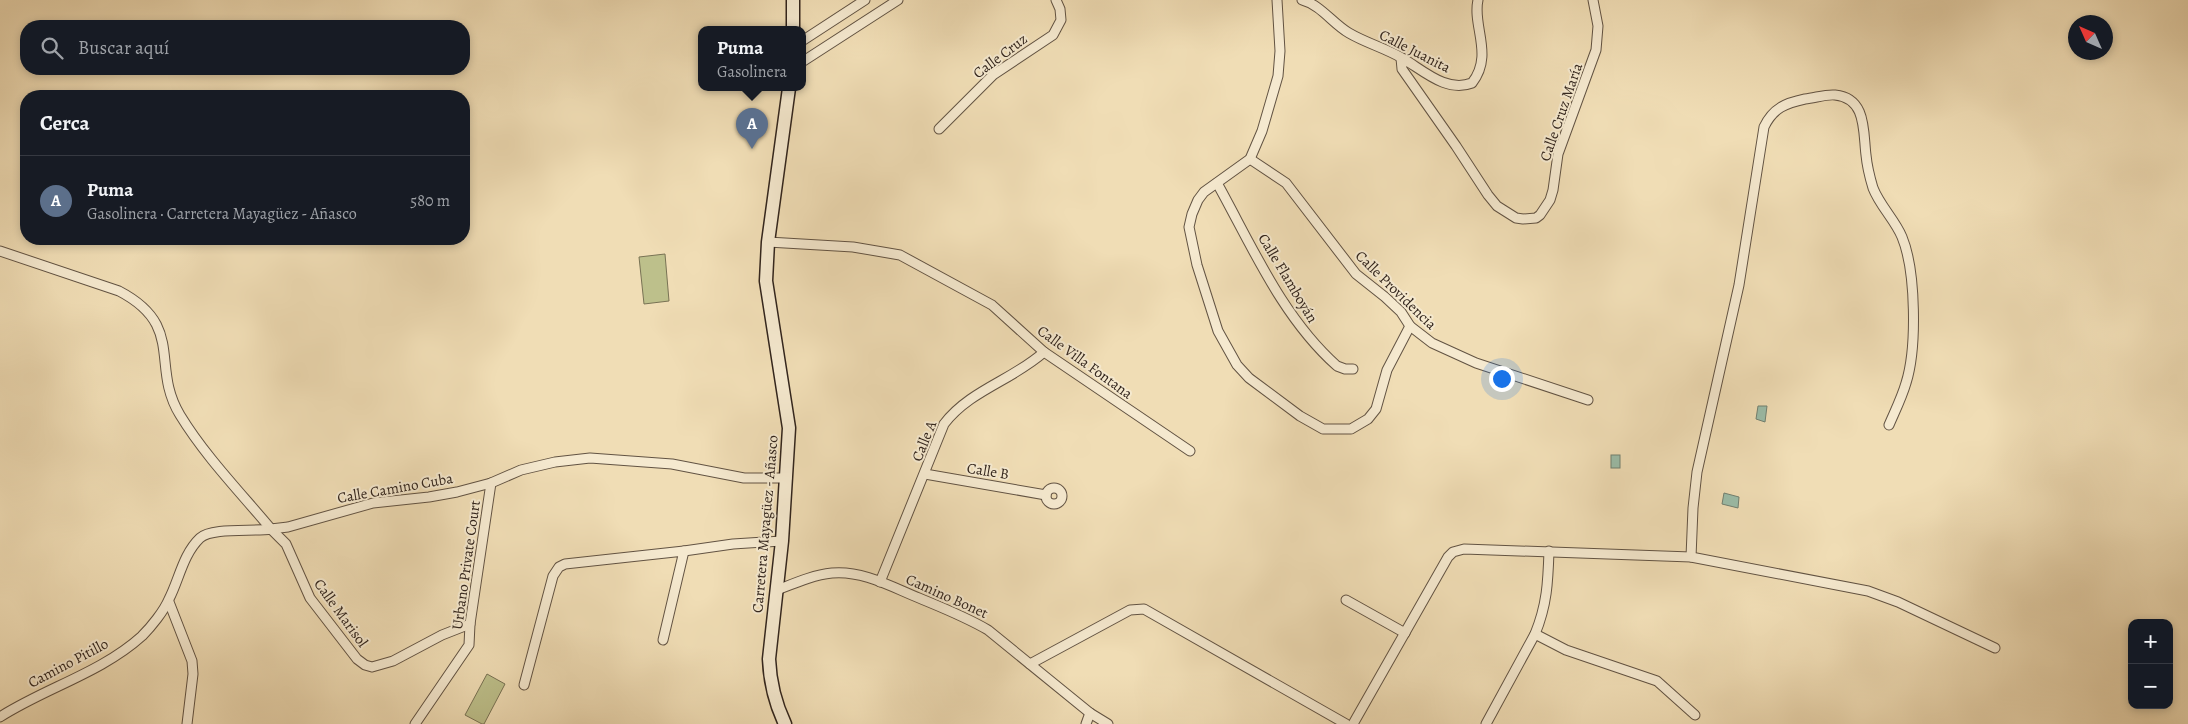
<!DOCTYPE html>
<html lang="es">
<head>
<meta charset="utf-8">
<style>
	:root { --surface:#171b24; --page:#242831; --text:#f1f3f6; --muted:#9ea1a6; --line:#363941; --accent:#b45309 }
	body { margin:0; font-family:Alegreya,serif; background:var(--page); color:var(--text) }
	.controls { position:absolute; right:15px; bottom:15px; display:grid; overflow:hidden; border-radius:10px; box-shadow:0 2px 8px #0003 }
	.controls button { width:45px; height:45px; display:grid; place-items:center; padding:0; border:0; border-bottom:1px solid var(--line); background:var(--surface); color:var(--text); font:25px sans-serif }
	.compass { position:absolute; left:2068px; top:15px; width:45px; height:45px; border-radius:50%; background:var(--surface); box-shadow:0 2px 8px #0003; rotate:315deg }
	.you { position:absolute; left:1501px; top:378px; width:18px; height:18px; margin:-12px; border:4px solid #fff; border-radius:50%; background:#1a73e8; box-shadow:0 0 0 8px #1a73e833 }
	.badge { display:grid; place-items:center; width:32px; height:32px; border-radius:50%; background:var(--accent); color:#fff; font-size:16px; font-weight:700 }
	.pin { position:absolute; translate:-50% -41px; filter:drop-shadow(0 1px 2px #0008) }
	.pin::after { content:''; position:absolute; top:26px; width:18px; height:15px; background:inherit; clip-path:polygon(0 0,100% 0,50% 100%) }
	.popup { position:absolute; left:698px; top:26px; width:108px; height:65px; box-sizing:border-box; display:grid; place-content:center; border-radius:10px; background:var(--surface); filter:drop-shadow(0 1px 4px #0005); font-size:16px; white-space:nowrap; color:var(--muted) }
	.popup b { font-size:19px; color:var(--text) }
	.popup::after { content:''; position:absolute; left:50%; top:100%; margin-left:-10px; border:10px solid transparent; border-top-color:var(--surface) }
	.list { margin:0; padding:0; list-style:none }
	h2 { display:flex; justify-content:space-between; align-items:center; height:65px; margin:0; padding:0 20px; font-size:21px }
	h2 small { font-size:16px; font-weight:400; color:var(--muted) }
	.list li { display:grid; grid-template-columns:32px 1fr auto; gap:15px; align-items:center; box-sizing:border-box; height:90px; padding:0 20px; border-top:1px solid var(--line) }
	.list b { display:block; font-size:19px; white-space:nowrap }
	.list p { margin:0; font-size:16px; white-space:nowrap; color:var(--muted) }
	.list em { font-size:16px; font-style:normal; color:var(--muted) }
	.icon { flex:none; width:28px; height:28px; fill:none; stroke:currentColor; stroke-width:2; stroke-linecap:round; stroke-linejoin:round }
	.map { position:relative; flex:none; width:2188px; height:724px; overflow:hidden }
	.search { position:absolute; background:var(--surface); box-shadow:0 2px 8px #0003; left:20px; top:20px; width:450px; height:55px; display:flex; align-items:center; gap:12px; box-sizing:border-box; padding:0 18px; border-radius:20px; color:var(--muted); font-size:19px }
	.panel { position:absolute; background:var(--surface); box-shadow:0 2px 8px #0003; left:20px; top:90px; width:450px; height:155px; border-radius:20px }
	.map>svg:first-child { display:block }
</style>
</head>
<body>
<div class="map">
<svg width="2188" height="724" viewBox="0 0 2188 724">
	<rect width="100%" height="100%" fill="#f0ddb5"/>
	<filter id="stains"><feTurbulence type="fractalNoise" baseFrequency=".004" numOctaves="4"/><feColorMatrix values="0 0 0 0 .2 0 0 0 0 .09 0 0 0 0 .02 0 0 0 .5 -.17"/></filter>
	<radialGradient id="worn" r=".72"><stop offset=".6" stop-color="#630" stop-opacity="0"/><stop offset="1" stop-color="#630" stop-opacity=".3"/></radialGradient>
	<g fill="#bdc08b" stroke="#787254">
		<polygon points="665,254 669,301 644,304 639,257"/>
		<polygon points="487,674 505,684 484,724 482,724 465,715"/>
	</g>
	<g fill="#9bbda9" stroke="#718071">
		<polygon points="1758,406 1767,406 1765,422 1756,419"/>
		<rect x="1611" y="455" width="9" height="13"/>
		<polygon points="1724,493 1739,497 1738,508 1722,504"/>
	</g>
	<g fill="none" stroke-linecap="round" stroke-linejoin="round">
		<g stroke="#625343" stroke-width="11">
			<g id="street">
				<polyline points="1277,0 1280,51 1278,76 1262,131 1250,159 1204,192 1198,200 1192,214 1189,227 1197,265 1218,331 1237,365 1249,378 1300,416 1323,429 1351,429 1368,419 1376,409 1387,370 1410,326"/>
				<path d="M 1302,0 C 1321,5 1333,24 1349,33 C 1366,43 1385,48 1402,58 C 1423,70 1446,93 1472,83 C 1494,55 1472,26 1478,0"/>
				<polyline points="802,41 865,0"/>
				<polyline points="1401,58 1402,69 1456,146 1488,195 1497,206 1516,218 1523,219 1536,218 1540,215 1550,200 1553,190 1558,154 1596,50 1598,26 1593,0"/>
				<polyline points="802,62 898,0"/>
				<polyline points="939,129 993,75 1053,35 1061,20 1060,9 1056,0"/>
				<polyline points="1250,159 1286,183 1356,274 1385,297 1401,312 1410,326 1432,343 1476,363 1588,400"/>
				<path d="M 1217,183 C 1252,246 1282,317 1337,366 L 1345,369 L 1353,369"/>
				<polyline points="768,242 853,247 900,255 992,305 1044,352 1190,451"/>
				<path d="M 0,251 L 119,291 C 186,326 150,366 180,415 C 205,456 240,492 271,529 L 288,527 L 373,503 L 429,497 L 457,492 L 491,483 L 521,470 L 555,462 L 590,458 L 672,464 L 744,478 L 787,478"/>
				<polyline points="925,474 1046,495"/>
				<circle cx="1054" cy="496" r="8"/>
				<polyline points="684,551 733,544 782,541"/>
				<path d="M 1691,557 L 1693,508 L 1697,472 L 1739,285 L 1764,127 C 1773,108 1786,103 1805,99 C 1815,98 1826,94 1835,95 C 1867,98 1863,132 1866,155 C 1867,166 1870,178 1873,188 C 1880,206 1895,220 1902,237 C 1916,271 1917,348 1906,383 C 1902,397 1895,411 1889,425"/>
				<path d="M 880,582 L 944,424 C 970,390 1013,380 1044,352"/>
				<path d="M 777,590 C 795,583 813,575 832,573 C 862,570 892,587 919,598 C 943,608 966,617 988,630 L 1090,713 L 1108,724"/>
				<polyline points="1346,600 1405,633"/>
				<polyline points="169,602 192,661 193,674 187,724"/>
				<polyline points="1535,634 1566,650 1657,681 1695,715"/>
				<polyline points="1030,664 1130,610 1144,609 1346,724"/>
				<polyline points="524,685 553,576 559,567 565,564 684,551 663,640"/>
				<path d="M 0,717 C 45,688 101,673 142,636 C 151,627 164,611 169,599 C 179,580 183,554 200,538 C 212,527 253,532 271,529 L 286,544 L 310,598 L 357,659 L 365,665 L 372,667 L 393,661 L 442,635 L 470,624"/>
				<polyline points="415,724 469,645 470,624 491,483"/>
				<polyline points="1086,724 1090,713"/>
				<polyline points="1353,724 1448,557 1453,552 1464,549 1691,557 1868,591 1898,602 1995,648"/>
				<path d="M 1486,724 L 1535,634 C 1547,605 1548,582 1549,551"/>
			</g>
		</g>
		<g stroke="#32251d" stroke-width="15">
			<g id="secondary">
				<polyline points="793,0 793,30"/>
				<path d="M 785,724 C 775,703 770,683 769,659 L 782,541 L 789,428 L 766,281 L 768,242 L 789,88"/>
			</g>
		</g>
		<use href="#street" stroke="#f5e9cf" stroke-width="9"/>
		<use href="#secondary" stroke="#f5e9cf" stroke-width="12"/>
	</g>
	<g text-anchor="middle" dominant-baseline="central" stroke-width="4" stroke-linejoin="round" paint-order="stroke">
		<g font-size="15" fill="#32251d" stroke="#f5e9cf">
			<text transform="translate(1415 51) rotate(27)">Calle Juanita</text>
			<text transform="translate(1000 56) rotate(-37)">Calle Cruz</text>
			<text transform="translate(1561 112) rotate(-71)">Calle Cruz María</text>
			<text transform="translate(1288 278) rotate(59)">Calle Flamboyán</text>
			<text transform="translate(1396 290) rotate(44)">Calle Providencia</text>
			<text transform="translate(1085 362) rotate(36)">Calle Villa Fontana</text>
			<text transform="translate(924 441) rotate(-68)">Calle A</text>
			<text transform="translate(988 471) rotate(9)">Calle B</text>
			<text transform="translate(395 488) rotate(-10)">Calle Camino Cuba</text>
			<text transform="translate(765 524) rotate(-85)">Carretera Mayagüez - Añasco</text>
			<text transform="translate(466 565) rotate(-82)">Urbano Private Court</text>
			<text transform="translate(947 596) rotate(24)">Camino Bonet</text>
			<text transform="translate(341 613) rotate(54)">Calle Marisol</text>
			<text transform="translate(68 663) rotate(-28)">Camino Pitillo</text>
		</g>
	</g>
	<rect width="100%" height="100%" filter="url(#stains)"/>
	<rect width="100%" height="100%" fill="url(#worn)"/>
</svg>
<div class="controls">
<button>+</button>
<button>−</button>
</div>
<svg class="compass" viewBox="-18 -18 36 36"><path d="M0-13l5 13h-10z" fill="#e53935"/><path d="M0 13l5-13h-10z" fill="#9ea1a6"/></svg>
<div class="you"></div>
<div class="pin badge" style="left:752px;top:149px;background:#5c6f8a">A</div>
<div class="popup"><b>Puma</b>Gasolinera</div>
<div class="search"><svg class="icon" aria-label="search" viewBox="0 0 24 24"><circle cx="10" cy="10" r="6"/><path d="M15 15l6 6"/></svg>Buscar aquí</div>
<section class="panel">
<h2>Cerca<small></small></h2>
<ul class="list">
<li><span class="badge" style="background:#5c6f8a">A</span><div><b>Puma</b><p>Gasolinera · Carretera Mayagüez - Añasco</p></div><em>580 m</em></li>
</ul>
</section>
</div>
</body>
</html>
